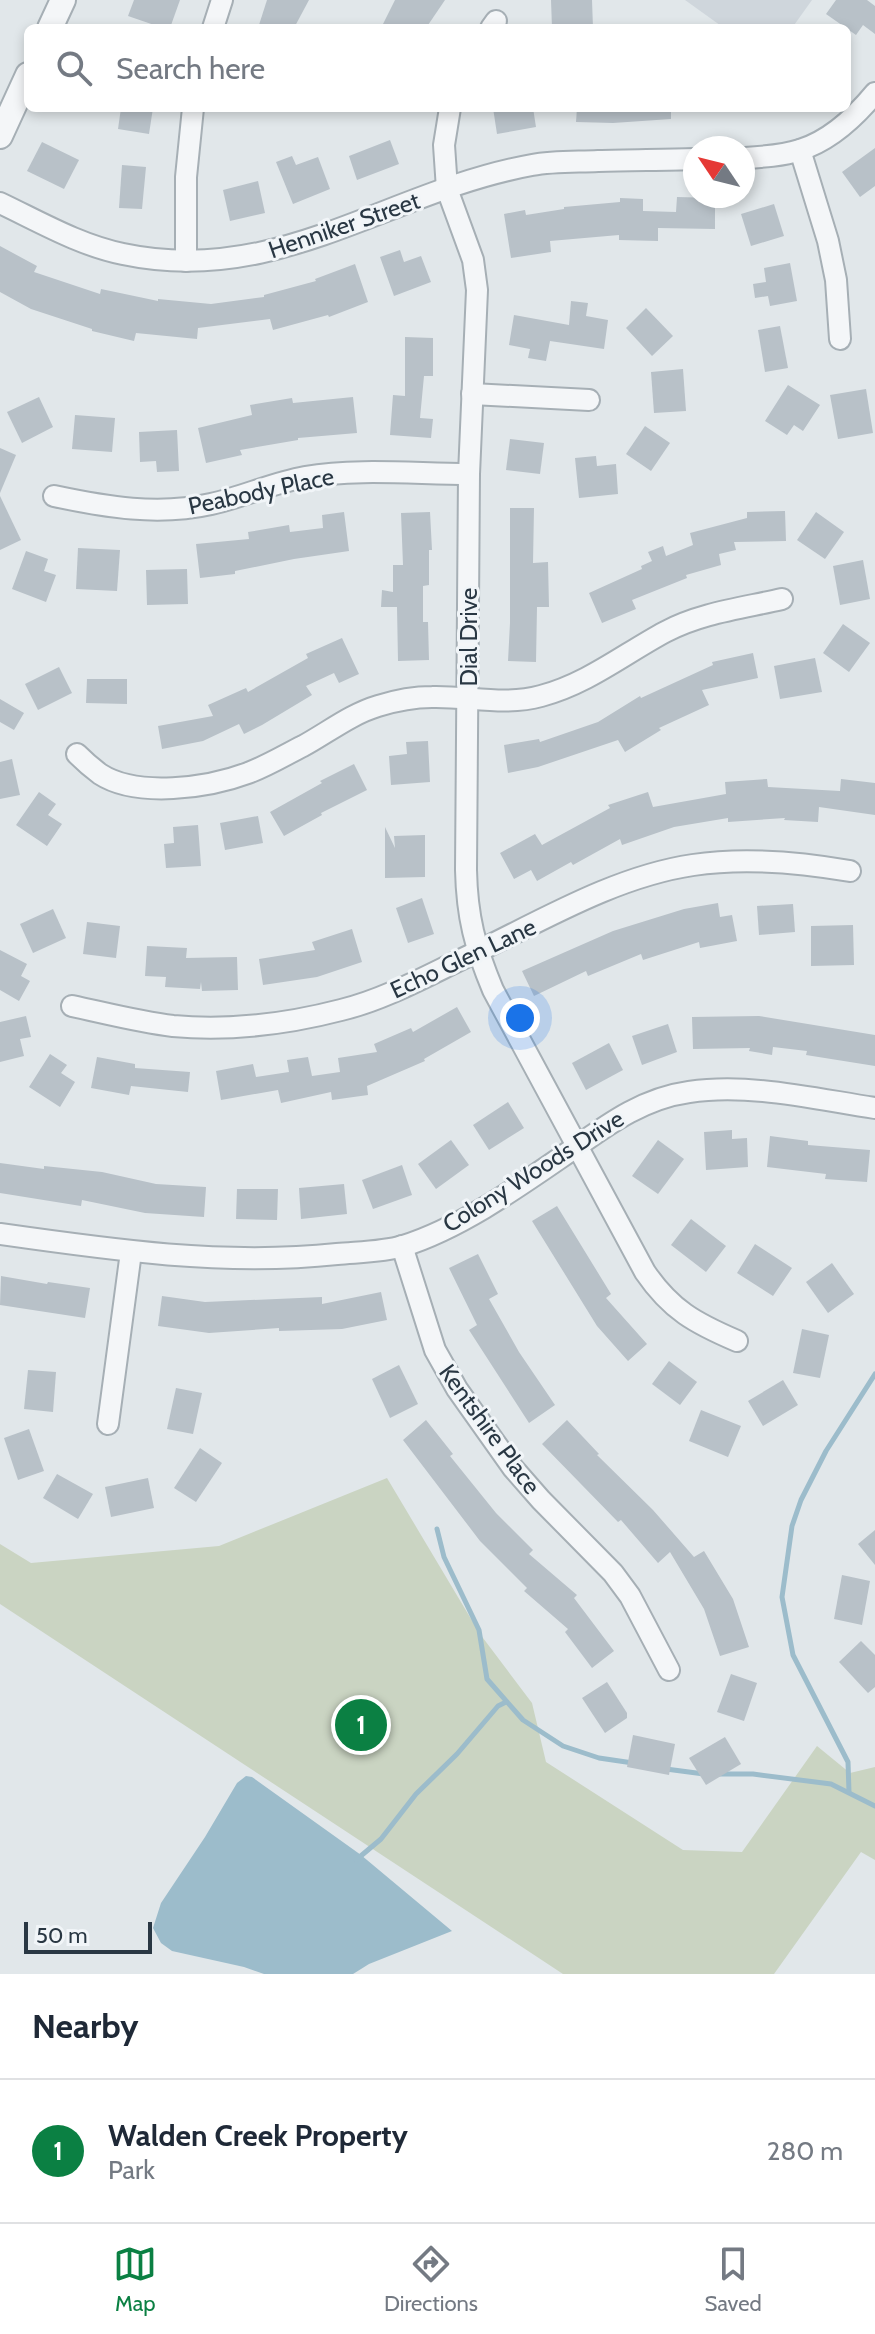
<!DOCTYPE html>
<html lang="en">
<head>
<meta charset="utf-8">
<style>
	:root { --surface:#fff; --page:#f6f6f7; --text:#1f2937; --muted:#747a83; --line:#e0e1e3; --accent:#0b8043 }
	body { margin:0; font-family:Cabin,sans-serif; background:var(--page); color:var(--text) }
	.compass { position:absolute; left:683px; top:136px; width:72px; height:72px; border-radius:50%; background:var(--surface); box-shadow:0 4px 12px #0003; rotate:305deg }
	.scale { position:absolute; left:24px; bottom:20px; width:128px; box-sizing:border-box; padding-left:8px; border:4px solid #293743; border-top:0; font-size:22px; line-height:28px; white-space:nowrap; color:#293743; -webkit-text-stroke:6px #f1f5f8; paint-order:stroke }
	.you { position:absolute; left:520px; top:1018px; width:28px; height:28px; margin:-20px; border:6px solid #fff; border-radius:50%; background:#1a73e8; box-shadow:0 0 0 12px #1a73e833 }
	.badge { display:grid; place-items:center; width:52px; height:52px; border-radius:50%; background:var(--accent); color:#fff; font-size:26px; font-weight:700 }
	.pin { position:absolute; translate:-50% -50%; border:4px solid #fff; box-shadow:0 2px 8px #0006 }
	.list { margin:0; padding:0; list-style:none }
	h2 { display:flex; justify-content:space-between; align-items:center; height:104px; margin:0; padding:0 32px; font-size:34px }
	h2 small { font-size:26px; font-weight:400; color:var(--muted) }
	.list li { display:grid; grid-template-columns:52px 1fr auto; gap:24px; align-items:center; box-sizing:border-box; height:144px; padding:0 32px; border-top:2px solid var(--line) }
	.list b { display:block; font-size:30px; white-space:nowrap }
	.list p { margin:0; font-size:26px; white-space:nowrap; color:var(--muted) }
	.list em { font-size:26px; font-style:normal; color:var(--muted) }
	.icon { flex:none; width:44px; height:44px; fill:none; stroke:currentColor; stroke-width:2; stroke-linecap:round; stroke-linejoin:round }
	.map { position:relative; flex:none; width:875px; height:1974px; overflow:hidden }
	.search { position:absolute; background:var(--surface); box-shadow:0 4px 12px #0003; left:24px; right:24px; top:24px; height:88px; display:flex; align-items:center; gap:20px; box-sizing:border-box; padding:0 28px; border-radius:12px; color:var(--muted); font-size:30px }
	.sheet { height:248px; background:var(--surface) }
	nav { display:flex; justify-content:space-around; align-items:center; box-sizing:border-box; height:112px; border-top:2px solid var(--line); background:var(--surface); font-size:22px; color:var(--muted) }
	nav a { display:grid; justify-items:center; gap:4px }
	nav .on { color:var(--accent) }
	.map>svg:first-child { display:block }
</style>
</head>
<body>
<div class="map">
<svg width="875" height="1974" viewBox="0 0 875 1974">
	<rect width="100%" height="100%" fill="#e1e7ea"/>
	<polygon fill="#cfd6dc" points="685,0 812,0 792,28 724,28"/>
	<polygon fill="#cad4c2" points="387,1478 480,1634 532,1703 546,1762 683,1850 742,1852 817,1746 850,1773 875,1767 875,1860 861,1852 774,1974 563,1974 0,1604 0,1544 31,1563 219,1546"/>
	<polygon fill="#9cbccb" points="246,1776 252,1777 361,1855 452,1931 369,1964 353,1974 264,1974 244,1967 172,1951 161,1943 153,1928 161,1903 205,1837 237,1783"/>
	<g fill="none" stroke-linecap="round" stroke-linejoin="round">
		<g stroke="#9cbccb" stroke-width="5">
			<polyline points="437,1529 444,1557 479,1630 487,1679 523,1720 563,1746 599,1758 633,1763"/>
			<polyline points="666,1769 704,1774"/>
			<polyline points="718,1774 753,1774 831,1784 875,1806"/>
			<polyline points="849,1792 848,1762 793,1655 782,1597 792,1526 801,1500 826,1451 875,1374"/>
			<polyline points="356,1860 381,1839 416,1794 457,1754 498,1706 506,1702"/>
		</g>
	</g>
	<g fill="#b8c1c8">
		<polygon points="134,0 180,0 170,28 163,28 128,16"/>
		<polygon points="267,0 309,0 294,28 258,28"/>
		<polygon points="395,0 445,0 426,28 381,28"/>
		<polygon points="551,0 592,0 593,28 552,28"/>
		<polygon points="836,0 867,0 875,6 875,34 863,25 856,35 826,14"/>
		<polygon points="121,108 153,108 149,134 118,129"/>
		<polygon points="493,108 533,108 536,127 497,134"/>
		<polygon points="577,108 671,108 671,119 613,123 576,122"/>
		<polygon points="390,140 399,164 357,180 349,156"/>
		<polygon points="42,142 79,160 64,189 27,171"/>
		<polygon points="875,148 875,186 860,197 842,172"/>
		<polygon points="292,156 296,165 318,157 330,189 293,204 276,162"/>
		<polygon points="122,165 146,167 142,209 119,208"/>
		<polygon points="258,181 265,213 230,221 223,190"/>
		<polygon points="677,197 715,198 715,229 658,228 658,241 619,240 619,235 550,241 551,252 511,258 504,214 525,210 526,215 564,209 564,207 620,202 620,198 643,199 643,211 676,212"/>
		<polygon points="774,204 784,236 751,246 741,214"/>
		<polygon points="0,246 37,266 34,272 100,294 101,289 158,301 158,299 211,304 264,297 264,295 316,281 315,279 355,264 368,302 329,317 328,315 273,330 270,319 198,328 197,339 136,333 134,341 92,331 92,329 31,309 0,292"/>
		<polygon points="400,250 404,262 421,256 431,282 394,296 380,257"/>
		<polygon points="790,263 797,301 770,306 768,296 755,298 753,284 766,282 764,268"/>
		<polygon points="571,301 588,303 586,316 608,320 604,349 550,341 546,361 528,358 530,349 509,345 514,315 569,325"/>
		<polygon points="646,308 673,336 652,356 626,328"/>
		<polygon points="780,326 788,368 765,372 758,330"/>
		<polygon points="405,337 433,338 433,376 424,376 420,418 433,419 431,438 390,435 393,395 405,396"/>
		<polygon points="683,369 686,411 654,413 651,372"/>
		<polygon points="788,385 820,405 803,431 794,425 787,435 765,421"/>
		<polygon points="866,389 873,433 838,439 830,395"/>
		<polygon points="39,397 53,427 22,443 7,412"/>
		<polygon points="353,397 357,433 298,438 298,440 240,450 242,455 206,463 198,428 252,415 250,405 292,398 293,403"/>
		<polygon points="75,415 115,418 112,452 72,449"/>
		<polygon points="645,426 670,443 651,471 626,454"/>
		<polygon points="177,430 179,471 157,472 156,461 140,462 139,432"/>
		<polygon points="510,439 544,443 540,474 506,470"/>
		<polygon points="0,448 16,455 0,493"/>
		<polygon points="596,456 597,466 616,464 618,494 579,498 575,458"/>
		<polygon points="0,496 21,540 0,550"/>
		<polygon points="510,508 534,508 533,563 548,562 549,607 537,607 536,662 508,661 510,623"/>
		<polygon points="785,511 786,541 734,542 736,550 719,554 721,565 686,575 687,578 632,600 636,609 602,623 589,593 642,569 641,566 652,561 648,552 663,546 666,556 693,545 690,533 747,518 747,512"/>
		<polygon points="344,512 349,551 294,559 235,571 235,574 200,578 196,544 249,539 248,532 289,525 290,532 323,528 322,515"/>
		<polygon points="430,512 432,550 429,550 429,585 423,586 423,622 428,622 429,660 398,661 397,607 381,607 382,590 393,592 393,565 403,565 401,513"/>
		<polygon points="816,512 844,532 825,559 797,540"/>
		<polygon points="78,548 120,550 117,591 76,589"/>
		<polygon points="26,551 48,559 44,571 56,575 46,602 12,589"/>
		<polygon points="863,560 870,599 840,605 833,566"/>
		<polygon points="187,569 188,604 147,605 146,570"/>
		<polygon points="843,624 870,643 849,672 823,653"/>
		<polygon points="342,638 359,674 339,683 334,673 306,686 312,695 262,725 244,734 239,724 203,741 162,749 158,726 213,716 208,705 246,688 248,692 308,658 306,654"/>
		<polygon points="753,653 758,678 702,690 709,705 659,728 661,730 625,752 618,740 538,767 508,773 504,745 539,739 540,742 598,722 640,696 641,698 713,665 712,662"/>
		<polygon points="815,658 822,692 780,699 774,666"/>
		<polygon points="59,667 72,693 38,710 25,684"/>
		<polygon points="87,679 127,679 127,704 86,703"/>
		<polygon points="0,699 24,713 14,730 0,722"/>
		<polygon points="428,741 430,782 391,785 389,756 407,754 406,742"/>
		<polygon points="12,759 20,795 0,799 0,762"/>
		<polygon points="354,764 367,790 321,813 322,815 284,836 270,812 322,783 320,781"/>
		<polygon points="767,779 768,787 840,791 841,779 875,783 875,815 819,807 818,822 784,820 785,818 728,822 728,818 674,827 622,845 620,839 573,865 571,862 537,881 531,870 514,879 500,853 535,834 542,845 610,808 608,805 648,792 653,807 726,794 725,782"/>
		<polygon points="39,792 56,804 48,815 62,824 47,846 16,825"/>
		<polygon points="258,816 263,843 225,850 220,823"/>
		<polygon points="198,825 201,866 166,868 164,844 174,843 173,827"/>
		<polygon points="385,827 395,848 394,836 425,835 425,877 385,878"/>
		<polygon points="422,898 434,934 408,943 396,908"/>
		<polygon points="718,903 720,917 732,915 737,941 700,948 699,942 643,960 641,954 588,976 586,971 534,996 522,971 613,931 684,909"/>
		<polygon points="793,904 795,932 759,935 757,906"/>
		<polygon points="53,909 66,938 33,953 20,924"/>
		<polygon points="87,922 120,926 116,958 83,954"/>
		<polygon points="853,925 854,965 811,966 811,926"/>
		<polygon points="352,929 362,962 317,977 263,985 259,959 315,950 312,942"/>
		<polygon points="147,946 187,948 186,958 237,957 238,990 202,991 201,982 200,989 165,987 166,977 145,976"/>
		<polygon points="0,950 27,964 21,976 30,981 19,1001 0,990"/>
		<polygon points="457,1007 471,1032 424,1059 425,1061 367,1086 368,1095 332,1100 331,1092 281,1103 278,1090 221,1100 216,1071 253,1064 256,1077 289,1072 287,1060 308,1057 312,1076 340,1072 338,1058 377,1052 374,1044 411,1028 413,1032"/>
		<polygon points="26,1016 31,1037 20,1039 24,1056 0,1062 0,1022"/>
		<polygon points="759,1016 875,1035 875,1066 806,1055 807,1051 773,1047 772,1055 749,1051 750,1048 693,1049 692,1017"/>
		<polygon points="668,1024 677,1052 642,1065 632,1036"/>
		<polygon points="609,1043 623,1070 586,1090 572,1063"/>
		<polygon points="50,1054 67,1065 61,1073 75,1082 60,1107 29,1087"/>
		<polygon points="97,1057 135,1064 135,1068 190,1072 188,1092 131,1086 129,1095 91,1088"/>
		<polygon points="508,1102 524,1128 489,1150 473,1125"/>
		<polygon points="732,1130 732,1139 747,1138 748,1167 706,1170 704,1132"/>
		<polygon points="770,1136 808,1141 808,1145 870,1150 867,1182 825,1179 826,1174 767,1167"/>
		<polygon points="451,1140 469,1165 436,1189 418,1164"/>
		<polygon points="658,1140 684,1159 658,1194 632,1176"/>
		<polygon points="0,1163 44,1169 44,1166 102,1172 156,1184 206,1187 204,1217 145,1213 82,1200 81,1206 0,1193"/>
		<polygon points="402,1165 412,1195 373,1209 362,1180"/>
		<polygon points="344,1184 347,1214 301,1219 299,1188"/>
		<polygon points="237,1189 278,1189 277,1220 236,1219"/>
		<polygon points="557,1206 611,1294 606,1298 647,1344 628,1361 597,1326 532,1221"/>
		<polygon points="691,1219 726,1246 706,1272 671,1245"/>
		<polygon points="755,1244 792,1268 773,1296 737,1273"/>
		<polygon points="478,1254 498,1294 489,1299 519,1352 555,1405 529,1423 469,1330 477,1325 449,1268"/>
		<polygon points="832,1263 854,1294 828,1313 806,1282"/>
		<polygon points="1,1276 47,1284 48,1282 90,1288 85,1318 0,1305"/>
		<polygon points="381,1292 387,1320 342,1329 279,1331 279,1328 209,1333 158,1326 162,1296 205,1302 322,1297 322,1304"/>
		<polygon points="802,1329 829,1335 820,1378 793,1373"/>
		<polygon points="669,1361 697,1382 680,1405 652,1384"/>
		<polygon points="399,1365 418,1404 390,1418 372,1379"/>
		<polygon points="28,1370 56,1372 53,1412 24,1409"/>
		<polygon points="783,1380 798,1405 763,1426 748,1401"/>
		<polygon points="176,1388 202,1393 193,1434 167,1429"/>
		<polygon points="701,1410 741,1426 728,1457 689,1441"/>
		<polygon points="426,1420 453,1454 450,1456 496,1513 533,1550 529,1554 577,1595 574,1598 614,1651 592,1668 565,1632 568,1629 524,1591 527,1588 480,1541 403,1440"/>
		<polygon points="567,1420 599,1454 597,1455 653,1510 694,1557 704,1551 733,1599 749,1647 720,1656 704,1609 670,1552 658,1563 621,1520 618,1522 542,1444"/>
		<polygon points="29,1429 44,1471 18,1480 4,1438"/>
		<polygon points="200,1448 222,1463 196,1502 174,1488"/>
		<polygon points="57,1474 93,1494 78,1519 43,1498"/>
		<polygon points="148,1478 154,1508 111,1517 105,1487"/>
		<polygon points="875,1530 875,1565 858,1544"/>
		<polygon points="842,1575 870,1581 862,1625 834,1619"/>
		<polygon points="861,1641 875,1655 875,1687 868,1693 839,1662"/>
		<polygon points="731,1674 757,1683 744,1721 717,1712"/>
		<polygon points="607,1682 627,1713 627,1718 605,1733 582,1698"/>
		<polygon points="633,1735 675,1744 669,1775 627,1767"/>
		<polygon points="725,1737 741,1764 706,1785 689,1758"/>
	</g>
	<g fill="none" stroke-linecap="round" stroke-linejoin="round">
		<g stroke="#a6afb5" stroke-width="24">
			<g id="minor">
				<polyline points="213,28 222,0"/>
				<polyline points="491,28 496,21"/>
				<path d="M 450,108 L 444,145 L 447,189 L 473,260 L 477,290 L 469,474 L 466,870 C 467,917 475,947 493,990 L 645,1272 C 671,1310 695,1323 737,1341"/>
				<polyline points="800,150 828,241 836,280 840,339"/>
				<path d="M 743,158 C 761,157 782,156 800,150 C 829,141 856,116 875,93"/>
				<path d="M 0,203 C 40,222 79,245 123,254 C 278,287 388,191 532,165 C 553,161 576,162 598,161 C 630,160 663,160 695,159"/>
				<polyline points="186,261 186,177 193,108"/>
				<polyline points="472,394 589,400"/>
				<path d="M 54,496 C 106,507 158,516 211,504 C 243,497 272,483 305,477 C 358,468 415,474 469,474"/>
				<path d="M 77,754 C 84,761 92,768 100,774 C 137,798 208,788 248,773 C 267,766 285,755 303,746 C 327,733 351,714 378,706 C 394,701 414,697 432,697 C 468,696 505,706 541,696 C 587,684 624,654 665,632 C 700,613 743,608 782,599"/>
				<path d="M 72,1006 C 105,1013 139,1022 173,1026 C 229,1031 287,1024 341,1010 C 382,1000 421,979 458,961 C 533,926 611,877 693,865 C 745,857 798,862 850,871"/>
				<path d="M 0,1234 C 112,1250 224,1266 337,1254 C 358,1252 383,1252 403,1246 C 462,1228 525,1182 576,1147 C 611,1122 645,1098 689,1092 C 750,1083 815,1099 875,1108"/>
				<polyline points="402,1246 435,1350 457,1389 513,1468 541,1500 613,1573 630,1596 669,1670"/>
				<polyline points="108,1424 131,1252"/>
			</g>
		</g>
		<g stroke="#a6afb5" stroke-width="28">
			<g id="tertiary">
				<polyline points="50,28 63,0"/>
				<polyline points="0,136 28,75"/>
			</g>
		</g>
		<use href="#minor" stroke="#f4f6f8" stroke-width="20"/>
		<use href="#tertiary" stroke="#f4f6f8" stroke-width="24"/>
	</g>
	<g text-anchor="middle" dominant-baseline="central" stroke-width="6" stroke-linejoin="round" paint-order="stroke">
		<g font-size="24" fill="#293743" stroke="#f1f5f8">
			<text transform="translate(344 225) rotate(-19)">Henniker Street</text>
			<text transform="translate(261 491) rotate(-12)">Peabody Place</text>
			<text transform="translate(468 637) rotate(-90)">Dial Drive</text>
			<text transform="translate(463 958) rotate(-25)">Echo Glen Lane</text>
			<text transform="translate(533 1171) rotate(-32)">Colony Woods Drive</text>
			<text transform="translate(490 1429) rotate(54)">Kentshire Place</text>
		</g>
	</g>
</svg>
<svg class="compass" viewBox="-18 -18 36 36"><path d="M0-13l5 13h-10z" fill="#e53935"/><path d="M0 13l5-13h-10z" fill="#747a83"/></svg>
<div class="scale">50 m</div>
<div class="you"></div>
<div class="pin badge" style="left:361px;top:1725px">1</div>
<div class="search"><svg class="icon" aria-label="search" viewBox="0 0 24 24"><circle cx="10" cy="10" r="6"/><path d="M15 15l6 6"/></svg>Search here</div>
</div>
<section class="sheet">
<h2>Nearby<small></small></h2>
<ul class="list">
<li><span class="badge">1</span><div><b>Walden Creek Property</b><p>Park</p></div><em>280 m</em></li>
</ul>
</section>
<nav>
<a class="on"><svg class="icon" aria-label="map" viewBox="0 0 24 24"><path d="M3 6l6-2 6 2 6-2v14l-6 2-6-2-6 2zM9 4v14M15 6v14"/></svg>Map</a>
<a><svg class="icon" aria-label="directions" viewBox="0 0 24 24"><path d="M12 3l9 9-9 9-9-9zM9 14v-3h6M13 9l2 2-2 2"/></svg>Directions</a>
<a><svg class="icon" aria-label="saved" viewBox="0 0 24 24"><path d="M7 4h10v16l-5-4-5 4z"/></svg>Saved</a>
</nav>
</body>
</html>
